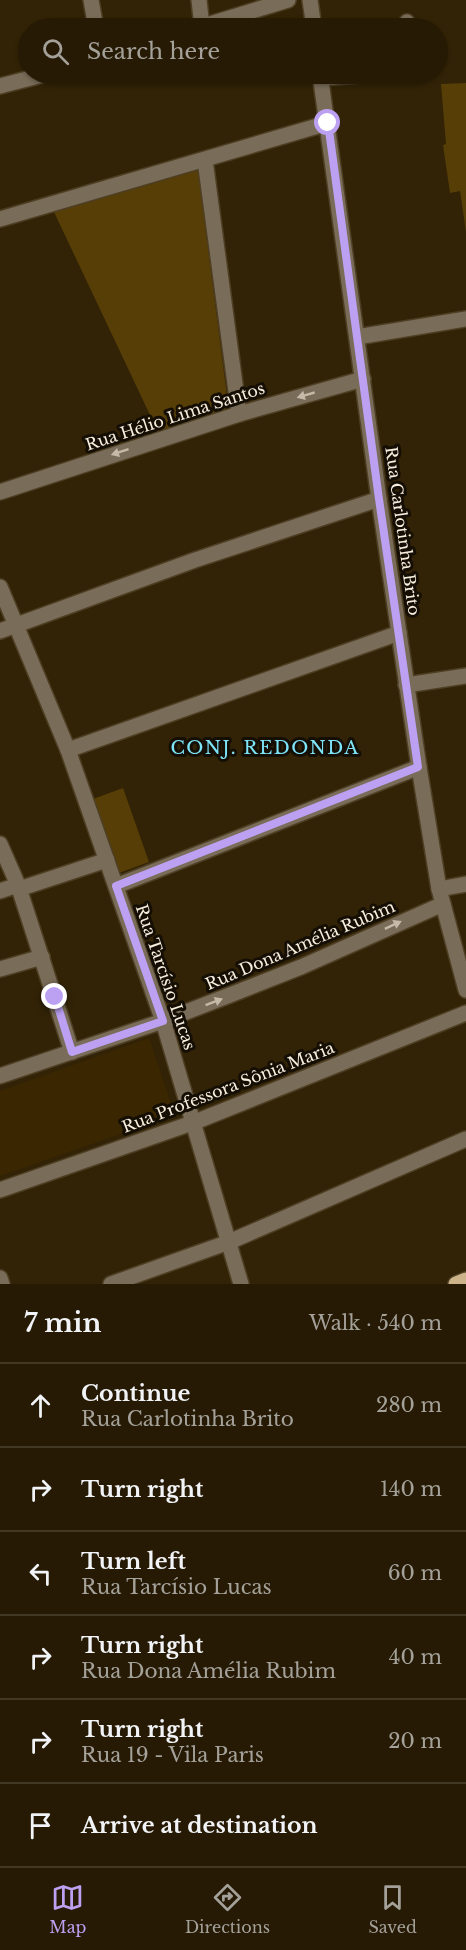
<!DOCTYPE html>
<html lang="en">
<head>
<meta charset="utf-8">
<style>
	:root { --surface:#261a04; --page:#322713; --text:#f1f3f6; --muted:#a4a19a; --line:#423826; --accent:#bca0f2 }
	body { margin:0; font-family:"Libre Baskerville",serif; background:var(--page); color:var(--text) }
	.stop { position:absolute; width:18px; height:18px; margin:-14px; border:4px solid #bca0f2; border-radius:50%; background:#fff }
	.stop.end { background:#bca0f2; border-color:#fff; box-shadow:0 2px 6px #0008 }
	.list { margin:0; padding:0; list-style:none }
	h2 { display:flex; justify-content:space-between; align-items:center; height:78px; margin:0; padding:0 24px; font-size:26px }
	h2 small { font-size:20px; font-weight:400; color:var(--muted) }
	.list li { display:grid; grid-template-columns:39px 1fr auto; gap:18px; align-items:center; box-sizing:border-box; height:84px; padding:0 24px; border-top:2px solid var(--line) }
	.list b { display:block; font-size:22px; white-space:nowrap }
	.list p { margin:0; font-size:20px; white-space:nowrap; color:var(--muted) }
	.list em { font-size:20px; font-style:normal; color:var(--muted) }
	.icon { flex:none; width:33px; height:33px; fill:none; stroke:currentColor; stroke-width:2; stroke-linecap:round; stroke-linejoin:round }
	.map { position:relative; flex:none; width:466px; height:1284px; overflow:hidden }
	.search { position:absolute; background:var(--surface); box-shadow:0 2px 4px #0004; left:18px; right:18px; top:18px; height:66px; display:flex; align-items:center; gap:15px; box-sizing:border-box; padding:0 21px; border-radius:33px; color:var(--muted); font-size:22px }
	.sheet { height:582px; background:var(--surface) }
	nav { display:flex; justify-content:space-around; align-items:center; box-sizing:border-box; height:84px; border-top:2px solid var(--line); background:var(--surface); font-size:16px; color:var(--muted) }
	nav a { display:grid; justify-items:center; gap:3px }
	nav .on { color:var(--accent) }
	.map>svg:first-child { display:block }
</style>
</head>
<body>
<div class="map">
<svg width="466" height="1284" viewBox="0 0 466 1284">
	<rect width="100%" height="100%" fill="#322306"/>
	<polygon fill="#3a2701" points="149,1038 175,1115 0,1176 0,1091"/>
	<g fill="#573e07">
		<polygon points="466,83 466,232 460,191 450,193 443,145 446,144 441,84"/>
		<polygon points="198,170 229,412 159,434 54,212"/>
		<polygon points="123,788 149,862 119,873 93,799"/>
	</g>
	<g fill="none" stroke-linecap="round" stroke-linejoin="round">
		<g stroke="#4e3f24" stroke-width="18">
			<g id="minor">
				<polyline points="91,0 96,28"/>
				<polyline points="199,0 202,27"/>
				<polyline points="310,0 314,28"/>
				<polyline points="407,22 408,28"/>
				<polyline points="197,28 288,0"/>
				<polyline points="320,74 379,499 419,767 439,889 466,990"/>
				<polyline points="321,78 373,74"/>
				<polyline points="0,86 46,74"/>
				<polyline points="205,160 239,414"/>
				<polyline points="0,219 328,123"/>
				<polyline points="357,337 466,319"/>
				<polyline points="0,492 239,414 363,379"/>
				<polyline points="0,587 68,750 163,1021 241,1284"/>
				<polyline points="0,631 195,560 379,499"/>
				<polyline points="406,685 466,676"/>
				<polyline points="68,750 399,633"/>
				<polyline points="0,844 18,885 72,1052"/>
				<polyline points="116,886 419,767"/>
				<polyline points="19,889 107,860"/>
				<polyline points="439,889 466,884"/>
				<polyline points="0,891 18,885"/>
				<polyline points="0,969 42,957"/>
				<polyline points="0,1076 163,1021 230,995 301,967 443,904"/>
				<polyline points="0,1190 195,1122 466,1013"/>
				<polyline points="0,1278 2,1284"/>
				<polyline points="111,1284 229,1242 466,1139"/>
			</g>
		</g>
		<g stroke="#4e3f24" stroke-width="18">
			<polyline id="major" points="456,1284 466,1280"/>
		</g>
		<use href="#minor" stroke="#796c58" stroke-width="15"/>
		<use href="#major" stroke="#cdb389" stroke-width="15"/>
	</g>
	<defs><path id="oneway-solid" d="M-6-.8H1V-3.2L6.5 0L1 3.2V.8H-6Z" transform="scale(1.5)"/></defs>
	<g fill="#c5baa8">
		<use href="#oneway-solid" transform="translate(306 395) rotate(164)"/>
		<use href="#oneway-solid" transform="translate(120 452) rotate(162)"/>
		<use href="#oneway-solid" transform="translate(393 925) rotate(-25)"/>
		<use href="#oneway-solid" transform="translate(214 1002) rotate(-21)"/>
	</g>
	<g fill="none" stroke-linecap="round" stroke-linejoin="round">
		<polyline stroke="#bca0f2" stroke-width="8" points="55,997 72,1052 163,1021 116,886 418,767 379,499 328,123"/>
	</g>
	<g text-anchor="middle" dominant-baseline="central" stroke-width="6" stroke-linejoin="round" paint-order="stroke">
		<g font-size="16" fill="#f8eede" stroke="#140e04">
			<text transform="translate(175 416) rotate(-18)">Rua Hélio Lima Santos</text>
			<text transform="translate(403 531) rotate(82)">Rua Carlotinha Brito</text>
			<text transform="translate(300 945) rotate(-23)">Rua Dona Amélia Rubim</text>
			<text transform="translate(166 977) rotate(71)">Rua Tarcísio Lucas</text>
			<text transform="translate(228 1087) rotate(-21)">Rua Professora Sônia Maria</text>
		</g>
		<g font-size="18" letter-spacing="1.5" fill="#7ee5f9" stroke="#140e04">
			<text x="265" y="748">CONJ. REDONDA</text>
		</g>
	</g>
</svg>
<div class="stop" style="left:328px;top:123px"></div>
<div class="stop end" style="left:55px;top:997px"></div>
<div class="search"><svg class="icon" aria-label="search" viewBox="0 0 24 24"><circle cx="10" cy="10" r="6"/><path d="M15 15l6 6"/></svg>Search here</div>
</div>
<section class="sheet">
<h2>7 min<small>Walk · 540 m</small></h2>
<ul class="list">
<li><svg class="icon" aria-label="ahead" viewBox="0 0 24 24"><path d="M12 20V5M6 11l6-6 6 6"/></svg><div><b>Continue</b><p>Rua Carlotinha Brito</p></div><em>280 m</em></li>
<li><svg class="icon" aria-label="right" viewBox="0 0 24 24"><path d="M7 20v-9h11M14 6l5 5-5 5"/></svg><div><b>Turn right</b></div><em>140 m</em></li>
<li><svg class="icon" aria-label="left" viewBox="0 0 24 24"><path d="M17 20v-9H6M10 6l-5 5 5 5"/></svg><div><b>Turn left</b><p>Rua Tarcísio Lucas</p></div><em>60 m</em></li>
<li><svg class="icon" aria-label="right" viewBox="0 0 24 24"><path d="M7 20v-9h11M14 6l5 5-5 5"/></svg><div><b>Turn right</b><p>Rua Dona Amélia Rubim</p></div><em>40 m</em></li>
<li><svg class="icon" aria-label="right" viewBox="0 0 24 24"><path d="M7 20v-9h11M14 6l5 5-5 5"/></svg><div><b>Turn right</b><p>Rua 19 - Vila Paris</p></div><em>20 m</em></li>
<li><svg class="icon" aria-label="arrive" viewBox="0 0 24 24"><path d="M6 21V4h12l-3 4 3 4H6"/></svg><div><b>Arrive at destination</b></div></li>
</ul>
</section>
<nav>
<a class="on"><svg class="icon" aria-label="map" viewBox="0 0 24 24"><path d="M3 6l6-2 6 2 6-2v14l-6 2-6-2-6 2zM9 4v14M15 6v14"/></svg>Map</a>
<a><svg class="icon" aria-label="directions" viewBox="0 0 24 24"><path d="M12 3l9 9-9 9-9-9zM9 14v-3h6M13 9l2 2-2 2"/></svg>Directions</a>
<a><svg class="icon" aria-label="saved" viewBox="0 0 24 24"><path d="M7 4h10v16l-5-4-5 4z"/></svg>Saved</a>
</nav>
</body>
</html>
